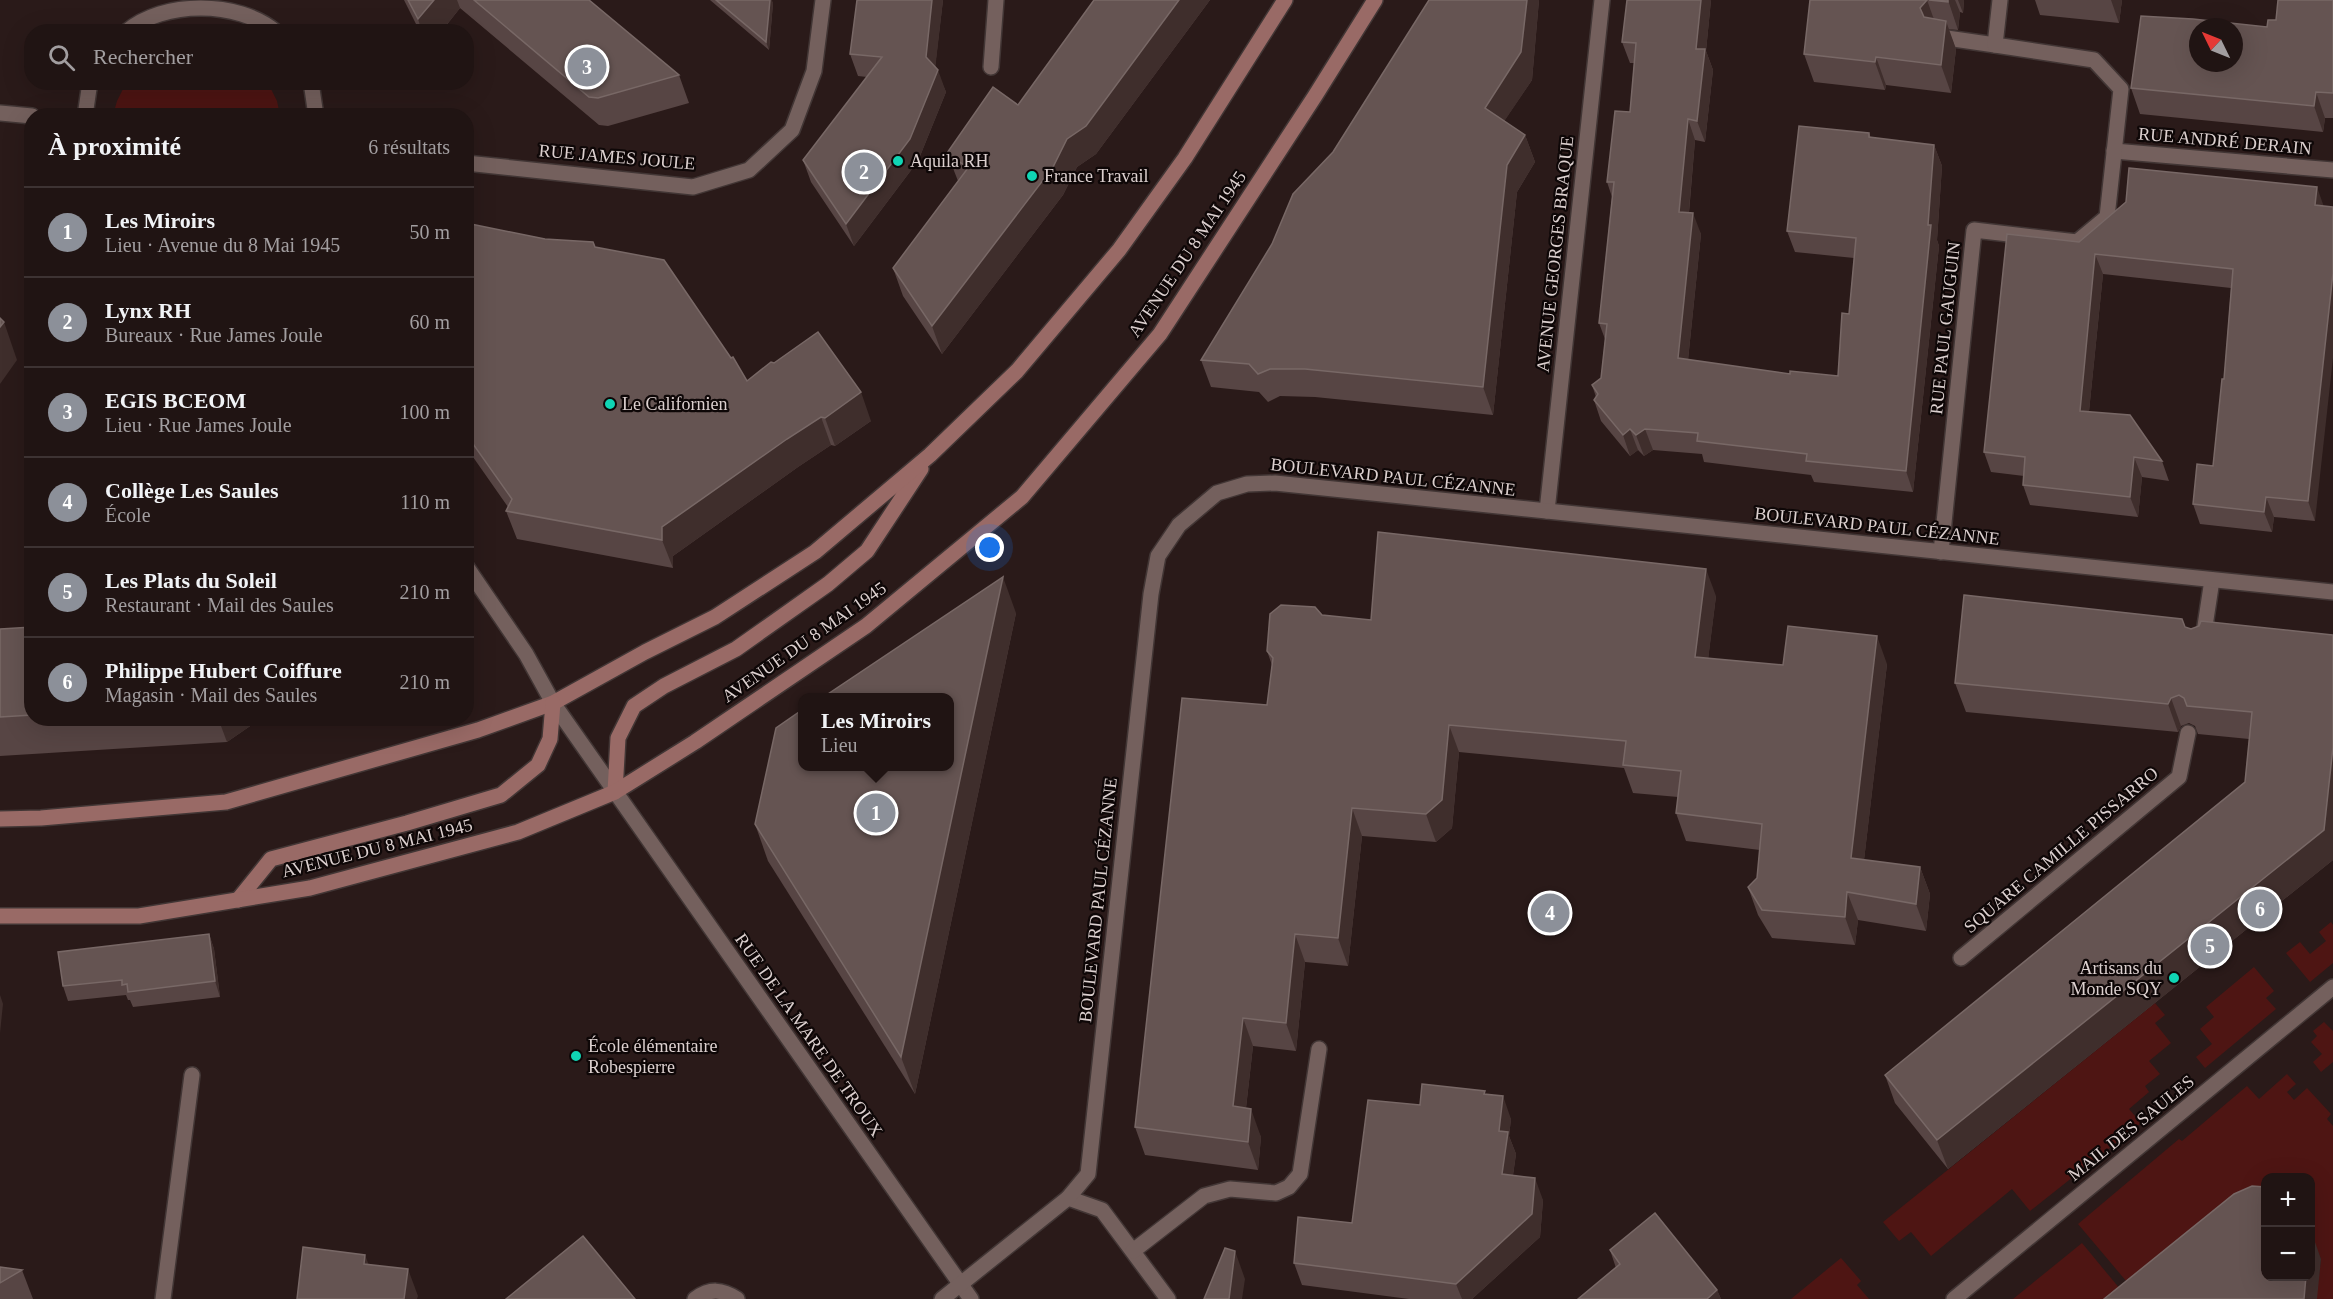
<!DOCTYPE html>
<html lang="fr">
<head>
<meta charset="utf-8">
<style>
	:root { --surface:#201413; --page:#2d2121; --text:#f1f3f6; --muted:#a29ea0; --line:#3d3333; --accent:#8c9099 }
	body { margin:0; font-family:"Times New Roman",serif; background:var(--page); color:var(--text) }
	.controls { position:absolute; right:18px; bottom:18px; display:grid; overflow:hidden; border-radius:12px; box-shadow:0 6px 24px #0002 }
	.controls button { width:54px; height:54px; display:grid; place-items:center; padding:0; border:0; border-bottom:2px solid var(--line); background:var(--surface); color:var(--text); font:30px sans-serif }
	.compass { position:absolute; left:2189px; top:18px; width:54px; height:54px; border-radius:50%; background:var(--surface); box-shadow:0 6px 24px #0002; rotate:313deg }
	.you { position:absolute; left:990px; top:548px; width:21px; height:21px; margin:-15px; border:4px solid #fff; border-radius:50%; background:#1a73e8; box-shadow:0 0 0 9px #1a73e833 }
	.badge { display:grid; place-items:center; width:39px; height:39px; border-radius:50%; background:var(--accent); color:#fff; font-size:20px; font-weight:700 }
	.pin { position:absolute; translate:-50% -50%; border:3px solid #fff; box-shadow:0 2px 6px #0006 }
	.popup { position:absolute; left:798px; top:693px; width:156px; height:78px; box-sizing:border-box; display:grid; place-content:center; border-radius:12px; background:var(--surface); filter:drop-shadow(0 2px 4px #0005); font-size:20px; white-space:nowrap; color:var(--muted) }
	.popup b { font-size:22px; color:var(--text) }
	.popup::after { content:''; position:absolute; left:50%; top:100%; margin-left:-12px; border:12px solid transparent; border-top-color:var(--surface) }
	.list { margin:0; padding:0; list-style:none }
	h2 { display:flex; justify-content:space-between; align-items:center; height:78px; margin:0; padding:0 24px; font-size:26px }
	h2 small { font-size:20px; font-weight:400; color:var(--muted) }
	.list li { display:grid; grid-template-columns:39px 1fr auto; gap:18px; align-items:center; box-sizing:border-box; height:90px; padding:0 24px; border-top:2px solid var(--line) }
	.list b { display:block; font-size:22px; white-space:nowrap }
	.list p { margin:0; font-size:20px; white-space:nowrap; color:var(--muted) }
	.list em { font-size:20px; font-style:normal; color:var(--muted) }
	.icon { flex:none; width:33px; height:33px; fill:none; stroke:currentColor; stroke-width:2; stroke-linecap:round; stroke-linejoin:round }
	.map { position:relative; flex:none; width:2333px; height:1299px; overflow:hidden }
	.search { position:absolute; background:var(--surface); box-shadow:0 6px 24px #0002; left:24px; top:24px; width:450px; height:66px; display:flex; align-items:center; gap:15px; box-sizing:border-box; padding:0 21px; border-radius:24px; color:var(--muted); font-size:22px }
	.panel { position:absolute; background:var(--surface); box-shadow:0 6px 24px #0002; left:24px; top:108px; width:450px; height:618px; border-radius:24px }
	.map>svg:first-child { display:block }
</style>
</head>
<body>
<div class="map">
<svg width="2333" height="1299" viewBox="0 0 2333 1299">
	<rect width="100%" height="100%" fill="#2a1a19"/>
	<g fill="#4e1513">
		<polygon points="126,83 268,83 277,101 280,115 113,115 117,101"/>
		<polygon points="2331,922 2333,925 2333,963 2310,982 2286,953 2300,942 2310,954 2326,941 2319,932"/>
		<polygon points="2254,967 2274,991 2266,998 2276,1009 2205,1068 2196,1057 2212,1044 2200,1029 2214,1017 2206,1007"/>
		<polygon points="2155,1003 2165,1015 2155,1023 2171,1043 2149,1061 2160,1074 2145,1086 2149,1092 2129,1109 2141,1123 2030,1211 2012,1189 1931,1256 1911,1232 1899,1241 1883,1222"/>
		<polygon points="2324,1022 2333,1031 2333,1062 2321,1072 2313,1062 2322,1054 2311,1042 2317,1036 2313,1031"/>
		<polygon points="2287,1074 2296,1084 2287,1092 2294,1100 2307,1088 2331,1114 2327,1119 2333,1126 2333,1299 2316,1299 2321,1259 2311,1236 2310,1178 2266,1178 2265,1214 2132,1288 2078,1224 2179,1139 2182,1141 2247,1086 2259,1099"/>
		<polygon points="2082,1243 2125,1295 2120,1299 2013,1299"/>
		<polygon points="1841,1258 1861,1281 1857,1285 1869,1299 1791,1299"/>
	</g>
	<g fill="none" stroke-linecap="round" stroke-linejoin="round">
		<g stroke="#423635" stroke-width="18">
			<g id="service">
				<polyline points="991,67 996,0"/>
				<polyline points="2203,639 2212,580"/>
				<polyline points="1961,958 2179,777 2188,733"/>
				<polyline points="1068,1198 1102,1210 1168,1299"/>
				<polyline points="1133,1251 1204,1196 1230,1189 1276,1193 1289,1187 1300,1174 1319,1049"/>
				<polyline points="163,1299 192,1075"/>
				<path d="M 695,1299 C 710,1288 722,1289 737,1299"/>
			</g>
		</g>
		<g stroke="#423635" stroke-width="18">
			<polyline id="pedestrian" points="1954,1299 2333,987"/>
		</g>
		<g stroke="#423635" stroke-width="18">
			<g id="minor">
				<path d="M 126,32 C 163,0 238,0 276,32"/>
				<polyline points="1940,37 1995,45"/>
				<polyline points="311,82 316,116"/>
				<polyline points="0,113 32,116"/>
				<polyline points="85,116 90,82"/>
				<polyline points="2114,151 2333,170"/>
				<polyline points="466,163 693,187 749,170 792,130 814,71 823,0"/>
				<polyline points="1547,511 1602,0"/>
				<polyline points="1941,552 1974,230 2077,242 2107,217 2121,89 2094,60 1995,45 2000,0"/>
				<polyline points="466,566 526,654 553,703 971,1299"/>
				<polyline points="942,1299 1068,1198 1088,1174 1151,594 1158,556 1179,525 1217,493 1247,484 1275,483 2333,592"/>
			</g>
		</g>
		<g stroke="#423635" stroke-width="18">
			<g id="secondary">
				<polyline points="615,792 618,738 634,706 664,686 736,649 828,584 867,551 921,469"/>
				<polyline points="0,819 41,818 226,802 478,730 553,703 645,652 715,617 815,552 930,455 1017,371 1119,250 1185,158 1285,0"/>
				<polyline points="238,900 271,859 407,823 501,795 538,765 550,739 553,703"/>
				<polyline points="0,916 139,916 310,888 518,832 615,792 695,742 866,626 1022,497 1160,334 1315,96 1375,0"/>
			</g>
		</g>
		<use href="#service" stroke="#74605d" stroke-width="15"/>
		<use href="#pedestrian" stroke="#74605d" stroke-width="15"/>
		<use href="#minor" stroke="#74605d" stroke-width="15"/>
		<use href="#secondary" stroke="#996a66" stroke-width="15"/>
	</g>
	<g fill="#574544">
		<polygon points="404,0 589,0 679,75 689,103 608,126 599,125 460,8 441,32 420,32"/>
		<polygon points="710,0 770,0 773,3 769,50"/>
		<polygon points="857,0 943,0 935,67 946,92 918,161 854,246 811,182 803,160 867,77 858,76 850,54"/>
		<polygon points="1094,0 1210,0 1096,154 1077,167 1063,195 942,354 903,296 893,268 958,181 947,153 1018,105"/>
		<polygon points="1429,0 1539,0 1532,80 1504,121 1525,135 1535,162 1517,192 1493,415 1315,397 1280,396 1268,402 1259,392 1211,387 1201,360"/>
		<polygon points="1711,0 1706,51 1713,70 1705,142 1695,140 1689,213 1701,234 1688,360 1790,374 1838,376 1849,314 1854,258 1795,252 1787,231 1869,133 1871,138 1934,145 1942,166 1937,240 1939,246 1913,492 1814,482 1811,475 1704,462 1702,454 1653,450 1644,456 1638,450 1630,456 1601,421 1594,400 1596,397 1592,385 1601,378 1605,339 1599,323 1612,197 1607,182 1630,112 1634,63 1630,63 1622,42"/>
		<polygon points="1810,0 1964,0 1963,13 1960,12 1958,30 1948,29 1956,49 1951,93 1886,85 1885,90 1814,82 1804,54"/>
		<polygon points="2035,0 2122,0 2119,23 2040,15"/>
		<polygon points="2333,0 2333,118 2325,118 2323,132 2140,114 2131,88 2267,27 2276,20"/>
		<polygon points="2317,187 2315,521 2274,517 2272,532 2200,524 2193,504 2213,466 2224,379 2231,288 2103,274 2089,411 2162,461 2169,481 2142,477 2138,517 2030,505 2023,485 2024,476 1991,472 1984,452 2079,242"/>
		<polygon points="466,223 545,239 595,247 747,381 871,421 835,446 831,445 798,467 673,556 673,568 517,539 506,511 508,507 466,447"/>
		<polygon points="1716,596 1708,659 1783,665 1887,664 1864,860 1920,867 1930,894 1926,931 1858,920 1855,945 1772,938 1758,915 1748,887 1757,878 1760,850 1686,841 1676,813 1678,797 1633,793 1624,768 1459,752 1452,828 1436,842 1362,836 1348,966 1305,962 1296,1051 1253,1046 1246,1108 1261,1137 1258,1170 1145,1155 1135,1127 1267,705 1272,665 1267,651 1322,615 1371,620"/>
		<polygon points="1016,613 915,1094 768,861 755,824"/>
		<polygon points="32,627 32,718 262,718 227,742 0,756 0,629"/>
		<polygon points="2185,627 2191,629 2333,635 2333,860 1948,1169 1895,1103 1885,1075 2245,782 2249,739 2198,734 2195,726 2189,723 2181,726 2178,732 1966,712 1955,683"/>
		<polygon points="209,934 214,949 220,997 133,1007 130,1000 128,1000 126,995 68,1001 63,986"/>
		<polygon points="1486,1094 1511,1119 1509,1136 1516,1154 1513,1175 1543,1200 1540,1237 1472,1299 1409,1299 1302,1285 1294,1263 1352,1223 1420,1105"/>
		<polygon points="1610,1250 1717,1290 1721,1299 1578,1299 1616,1268"/>
		<polygon points="0,1267 22,1270 33,1299 0,1299"/>
	</g>
	<g fill="#3f2e2c">
		<polygon points="434,0 457,0 460,8 441,32 422,32 418,19"/>
		<polygon points="770,0 772,0 773,3 769,50 766,42"/>
		<polygon points="932,0 943,0 934,79 926,57"/>
		<polygon points="1179,0 1210,0 1096,154 1077,167 1063,195 942,354 932,326 1067,139"/>
		<polygon points="1527,0 1539,0 1532,80 1495,135 1485,108"/>
		<polygon points="1701,0 1711,0 1706,51 1713,70 1705,142 1697,121 1696,49"/>
		<polygon points="1927,0 1937,28 1930,36 1920,8"/>
		<polygon points="1948,0 1955,0 1960,12 1958,30"/>
		<polygon points="1958,0 1964,0 1963,13"/>
		<polygon points="2111,0 2122,0 2119,23"/>
		<polygon points="1946,21 1956,49 1951,93 1941,65"/>
		<polygon points="1876,57 1886,85 1885,90 1875,62"/>
		<polygon points="938,70 946,92 918,161 854,246 846,224"/>
		<polygon points="2316,92 2325,118 2323,132 2314,106"/>
		<polygon points="1688,119 1695,140 1687,233 1679,212"/>
		<polygon points="1525,135 1535,162 1517,192 1493,415 1483,387 1507,165"/>
		<polygon points="1934,145 1942,166 1937,240 1939,246 1913,492 1906,471 1928,225"/>
		<polygon points="2317,187 2324,207 2315,205"/>
		<polygon points="1693,213 1701,234 1686,379 1678,358"/>
		<polygon points="2095,254 2103,274 2087,431 2080,411"/>
		<polygon points="2333,273 2333,358 2315,521 2308,501"/>
		<polygon points="4,322 17,360 0,384 0,327"/>
		<polygon points="861,392 871,421 835,446 825,418"/>
		<polygon points="821,417 831,445 798,467 673,556 673,568 662,540 662,527 787,439"/>
		<polygon points="1630,429 1638,450 1630,456 1623,435"/>
		<polygon points="1645,429 1653,450 1644,456 1636,435"/>
		<polygon points="2134,457 2142,477 2138,517 2130,497"/>
		<polygon points="2266,497 2274,517 2272,532 2264,512"/>
		<polygon points="1706,569 1716,596 1705,685 1695,657"/>
		<polygon points="1003,577 1016,613 915,1094 901,1057"/>
		<polygon points="1877,636 1887,664 1861,886 1851,858"/>
		<polygon points="2171,698 2181,726 2178,732 2168,704"/>
		<polygon points="218,718 262,718 227,742"/>
		<polygon points="1449,725 1459,752 1452,828 1436,842 1426,814"/>
		<polygon points="2333,747 2333,860 1948,1169 1937,1140"/>
		<polygon points="1352,808 1362,836 1348,966 1338,938"/>
		<polygon points="1920,867 1930,894 1926,931 1916,904"/>
		<polygon points="1847,892 1858,920 1855,945 1845,917"/>
		<polygon points="209,934 214,949 220,997 215,981"/>
		<polygon points="1295,934 1305,962 1296,1051 1286,1023"/>
		<polygon points="0,995 3,1004 0,1033"/>
		<polygon points="1243,1018 1253,1046 1243,1134 1233,1106"/>
		<polygon points="1503,1096 1511,1119 1509,1136 1516,1154 1510,1196 1502,1174 1499,1131"/>
		<polygon points="1251,1109 1261,1137 1258,1170 1248,1142"/>
		<polygon points="1535,1178 1543,1200 1540,1237 1472,1299 1462,1299 1456,1284"/>
		<polygon points="2311,1231 2321,1259 2317,1299 2304,1299 2306,1276 2310,1276"/>
		<polygon points="1235,1251 1245,1279 1242,1299 1229,1299"/>
		<polygon points="365,1255 375,1281 364,1264"/>
		<polygon points="408,1269 418,1296 417,1299 404,1299"/>
		<polygon points="1717,1290 1721,1299 1707,1299"/>
	</g>
	<g fill="#655452" stroke="#786866" stroke-width="1.5" fill-rule="evenodd">
		<polygon points="408,0 434,0 418,19"/>
		<polygon points="474,0 589,0 679,75 598,98 589,97"/>
		<polygon points="716,0 770,0 766,42"/>
		<polygon points="857,0 932,0 926,57 938,70 910,139 846,224 803,160 882,57 850,54"/>
		<polygon points="1094,0 1179,0 1086,126 1067,139 1053,167 932,326 893,268 968,168 947,153 993,87 1018,105"/>
		<polygon points="1429,0 1527,0 1521,52 1485,108 1525,135 1507,165 1483,387 1305,369 1270,369 1258,374 1249,364 1201,360 1272,244 1293,194 1333,152"/>
		<polygon points="1627,0 1701,0 1696,49 1705,49 1697,121 1688,119 1679,212 1693,213 1678,358 1790,374 1790,371 1838,376 1842,313 1849,314 1856,238 1787,231 1799,126 1869,133 1869,137 1934,145 1928,225 1931,225 1906,471 1806,461 1807,454 1697,441 1698,433 1645,429 1636,435 1630,429 1623,435 1594,400 1598,394 1592,385 1601,378 1607,324 1599,323 1614,182 1607,182 1615,111 1630,112 1636,43 1622,42"/>
		<polygon points="1810,0 1927,0 1920,8 1924,17 1946,21 1941,65 1876,57 1875,62 1804,54"/>
		<polygon points="1929,0 1948,0 1948,2"/>
		<path d="M 2278,0 L 2333,0 L 2333,93 L 2316,92 L 2314,106 L 2131,88 L 2141,16 L 2193,19 L 2267,27 L 2268,20 L 2276,20 ZM 2198,27 L 2234,27 L 2234,63 L 2198,63 Z"/>
		<polygon points="2129,168 2317,187 2315,205 2333,207 2333,273 2308,501 2266,497 2264,512 2193,504 2197,464 2213,466 2222,379 2224,379 2233,269 2095,254 2080,411 2130,415 2162,461 2134,457 2130,497 2023,485 2025,457 1984,452 2007,234 2079,242 2126,202"/>
		<polygon points="466,223 545,239 593,242 595,247 664,260 731,358 733,357 747,381 771,362 774,363 818,332 861,392 825,418 821,417 787,439 662,527 662,540 506,511 512,499 466,434"/>
		<polygon points="0,318 4,322 0,327"/>
		<polygon points="1378,532 1706,569 1695,657 1783,665 1788,626 1877,636 1851,858 1920,867 1916,904 1847,892 1845,917 1762,910 1748,887 1757,878 1762,824 1676,813 1681,771 1623,765 1626,741 1449,725 1442,800 1426,814 1352,808 1338,938 1295,934 1286,1023 1243,1018 1233,1106 1251,1109 1248,1142 1135,1127 1182,698 1267,705 1273,658 1267,651 1270,614 1281,605 1315,607 1322,615 1371,620"/>
		<polygon points="1003,577 901,1057 755,824 776,728 802,710 802,766 950,766 950,698 822,698"/>
		<polygon points="1964,595 2182,619 2185,627 2191,629 2199,626 2201,621 2333,635 2333,747 2324,830 1937,1140 1885,1075 2245,782 2252,712 2187,706 2184,698 2179,695 2171,698 2168,704 1955,683"/>
		<polygon points="32,627 32,715 0,717 0,629"/>
		<polygon points="209,934 215,981 128,992 127,984 122,985 122,980 63,986 58,952"/>
		<polygon points="1422,1084 1485,1091 1484,1094 1503,1096 1499,1131 1508,1132 1502,1174 1535,1178 1532,1214 1456,1284 1294,1263 1298,1217 1352,1223 1368,1100 1420,1105"/>
		<polygon points="2252,1186 2265,1187 2265,1276 2306,1276 2304,1299 2104,1299 2234,1194"/>
		<polygon points="1655,1213 1717,1290 1707,1299 1578,1299 1620,1264 1610,1250"/>
		<polygon points="583,1236 635,1299 506,1299"/>
		<polygon points="303,1247 365,1255 364,1264 408,1269 404,1299 297,1299"/>
		<polygon points="1225,1248 1235,1251 1229,1299 1204,1299"/>
		<polygon points="0,1267 22,1270 0,1283"/>
	</g>
	<g fill="#10d5b4" stroke="#0e0707" stroke-width="2">
		<circle cx="898" cy="161" r="6"/>
		<circle cx="1032" cy="176" r="6"/>
		<circle cx="610" cy="404" r="6"/>
		<circle cx="2174" cy="978" r="6"/>
		<circle cx="576" cy="1056" r="6"/>
	</g>
	<g text-anchor="middle" dominant-baseline="central" stroke-width="4.5" stroke-linejoin="round" paint-order="stroke">
		<g font-size="18" fill="#dcd0cf" stroke="#0e0707">
			<text transform="translate(2225 141) rotate(5)">RUE ANDRÉ DERAIN</text>
			<text transform="translate(617 157) rotate(5)">RUE JAMES JOULE</text>
			<text transform="translate(1187 254) rotate(-56)">AVENUE DU 8 MAI 1945</text>
			<text transform="translate(1555 254) rotate(-84)">AVENUE GEORGES BRAQUE</text>
			<text transform="translate(1945 328) rotate(-84)">RUE PAUL GAUGUIN</text>
			<text transform="translate(1393 477) rotate(6)">BOULEVARD PAUL CÉZANNE</text>
			<text transform="translate(1877 526) rotate(6)">BOULEVARD PAUL CÉZANNE</text>
			<text transform="translate(804 642) rotate(-35)">AVENUE DU 8 MAI 1945</text>
			<text transform="translate(377 848) rotate(-14)">AVENUE DU 8 MAI 1945</text>
			<text transform="translate(2061 850) rotate(-40)">SQUARE CAMILLE PISSARRO</text>
			<text transform="translate(1098 900) rotate(-84)">BOULEVARD PAUL CÉZANNE</text>
			<text transform="translate(809 1035) rotate(55)">RUE DE LA MARE DE TROUX</text>
			<text transform="translate(2131 1128) rotate(-39)">MAIL DES SAULES</text>
		</g>
		<g font-size="18" fill="#dcd0cf" stroke="#0e0707" text-anchor="start">
			<text x="910" y="161">Aquila RH</text>
			<text x="1044" y="176">France Travail</text>
			<text x="622" y="404">Le Californien</text>
			<text x="2162" y="968" text-anchor="end">Artisans du<tspan x="2162" dy="21">Monde SQY</tspan></text>
			<text x="588" y="1046">École élémentaire<tspan x="588" dy="21">Robespierre</tspan></text>
		</g>
	</g>
</svg>
<div class="controls">
<button>+</button>
<button>−</button>
</div>
<svg class="compass" viewBox="-18 -18 36 36"><path d="M0-13l5 13h-10z" fill="#e53935"/><path d="M0 13l5-13h-10z" fill="#a29ea0"/></svg>
<div class="you"></div>
<div class="pin badge" style="left:876px;top:813px">1</div>
<div class="popup"><b>Les Miroirs</b>Lieu</div>
<div class="pin badge" style="left:864px;top:172px">2</div>
<div class="pin badge" style="left:587px;top:67px">3</div>
<div class="pin badge" style="left:1550px;top:913px">4</div>
<div class="pin badge" style="left:2210px;top:946px">5</div>
<div class="pin badge" style="left:2260px;top:909px">6</div>
<div class="search"><svg class="icon" aria-label="search" viewBox="0 0 24 24"><circle cx="10" cy="10" r="6"/><path d="M15 15l6 6"/></svg>Rechercher</div>
<section class="panel">
<h2>À proximité<small>6 résultats</small></h2>
<ul class="list">
<li><span class="badge">1</span><div><b>Les Miroirs</b><p>Lieu · Avenue du 8 Mai 1945</p></div><em>50 m</em></li>
<li><span class="badge">2</span><div><b>Lynx RH</b><p>Bureaux · Rue James Joule</p></div><em>60 m</em></li>
<li><span class="badge">3</span><div><b>EGIS BCEOM</b><p>Lieu · Rue James Joule</p></div><em>100 m</em></li>
<li><span class="badge">4</span><div><b>Collège Les Saules</b><p>École</p></div><em>110 m</em></li>
<li><span class="badge">5</span><div><b>Les Plats du Soleil</b><p>Restaurant · Mail des Saules</p></div><em>210 m</em></li>
<li><span class="badge">6</span><div><b>Philippe Hubert Coiffure</b><p>Magasin · Mail des Saules</p></div><em>210 m</em></li>
</ul>
</section>
</div>
</body>
</html>
